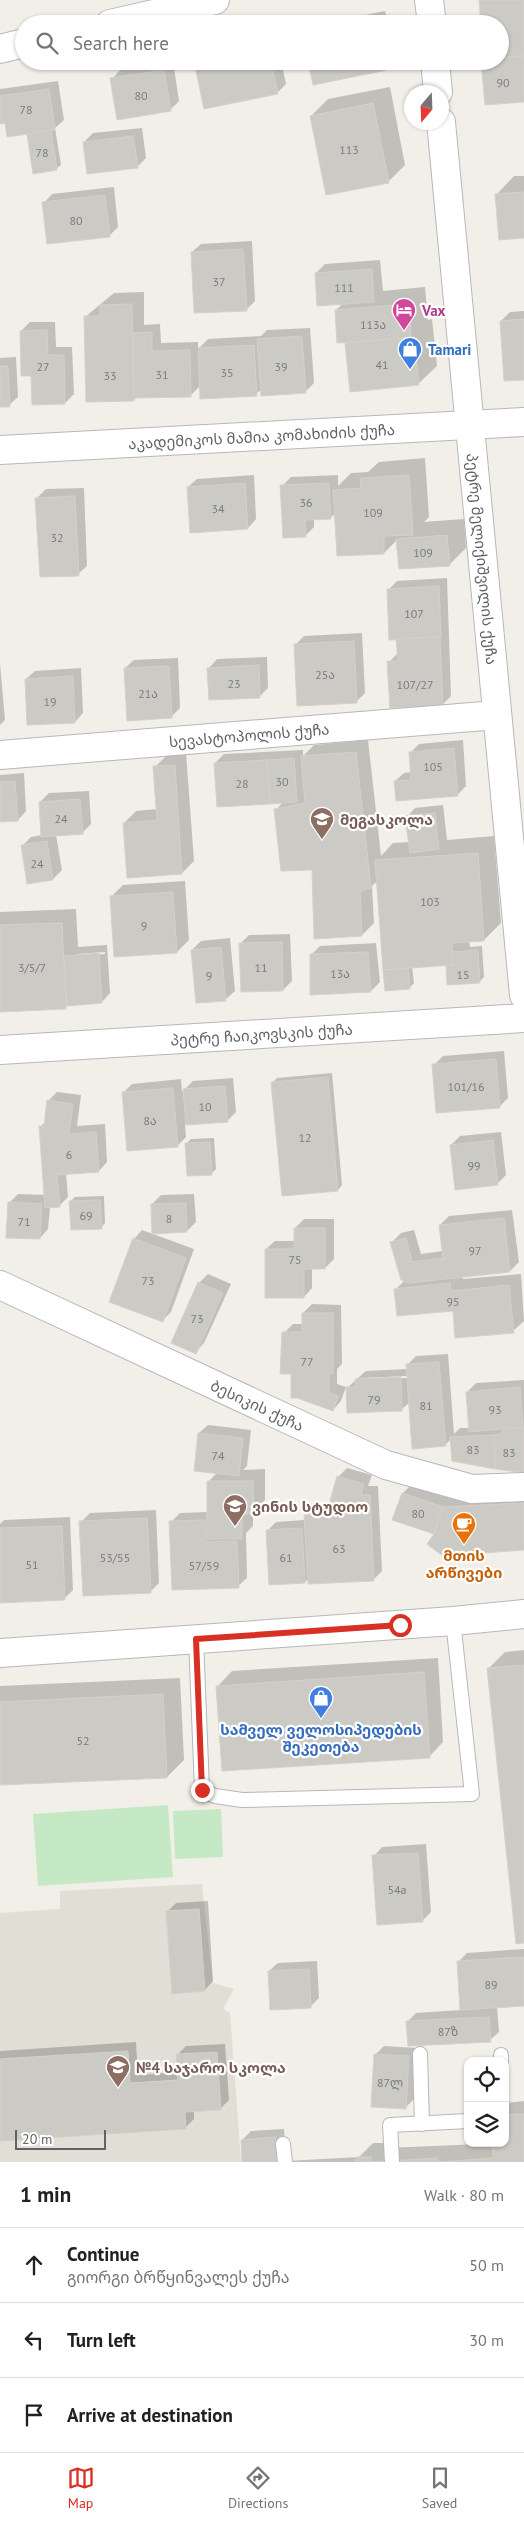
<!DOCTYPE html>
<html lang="en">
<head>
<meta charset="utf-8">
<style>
	:root { --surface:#fff; --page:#f2f2f2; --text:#202124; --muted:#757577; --line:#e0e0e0; --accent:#d93025 }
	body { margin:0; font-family:"PT Sans","Noto Sans Georgian",sans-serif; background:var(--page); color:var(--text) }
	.controls { position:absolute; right:15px; bottom:15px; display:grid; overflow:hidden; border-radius:10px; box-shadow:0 1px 4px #0004 }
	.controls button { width:45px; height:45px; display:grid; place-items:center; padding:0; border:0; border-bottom:1px solid var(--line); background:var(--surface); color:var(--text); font:25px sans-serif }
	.compass { position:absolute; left:404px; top:85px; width:45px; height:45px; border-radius:50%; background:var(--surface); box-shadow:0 1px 4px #0004; rotate:199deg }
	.scale { position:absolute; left:15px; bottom:12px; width:91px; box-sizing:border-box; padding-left:5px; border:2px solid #5f6368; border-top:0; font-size:14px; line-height:18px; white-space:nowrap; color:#5f6368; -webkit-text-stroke:4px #fff; paint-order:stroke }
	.stop { position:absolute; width:15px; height:15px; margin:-11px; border:4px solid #d93025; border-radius:50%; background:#fff }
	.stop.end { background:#d93025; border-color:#fff; box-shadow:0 1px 5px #0008 }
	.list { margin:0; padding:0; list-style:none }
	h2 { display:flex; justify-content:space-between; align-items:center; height:65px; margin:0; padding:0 20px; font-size:21px }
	h2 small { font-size:16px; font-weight:400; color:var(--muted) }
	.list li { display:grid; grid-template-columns:32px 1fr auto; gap:15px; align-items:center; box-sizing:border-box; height:75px; padding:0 20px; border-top:1px solid var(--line) }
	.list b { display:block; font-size:19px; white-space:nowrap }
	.list p { margin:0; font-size:16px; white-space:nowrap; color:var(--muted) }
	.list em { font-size:16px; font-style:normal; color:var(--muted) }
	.icon { flex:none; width:28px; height:28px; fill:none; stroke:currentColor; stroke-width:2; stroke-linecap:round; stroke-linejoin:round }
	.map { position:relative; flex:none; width:524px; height:2162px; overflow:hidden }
	.search { position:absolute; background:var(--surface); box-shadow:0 1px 4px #0004; left:15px; right:15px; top:15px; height:55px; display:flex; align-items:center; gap:12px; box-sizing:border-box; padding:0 18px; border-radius:28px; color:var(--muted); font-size:19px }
	.sheet { height:290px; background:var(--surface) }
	nav { display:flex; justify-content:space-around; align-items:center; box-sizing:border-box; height:70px; border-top:1px solid var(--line); background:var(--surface); font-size:14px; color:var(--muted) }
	nav a { display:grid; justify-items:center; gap:2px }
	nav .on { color:var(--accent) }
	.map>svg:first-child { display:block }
</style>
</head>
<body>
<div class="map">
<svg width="524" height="2162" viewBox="0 0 524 2162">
	<rect width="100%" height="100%" fill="#f1efe8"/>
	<polygon fill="#e1ded6" points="202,1884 213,1983 234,1989 223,2009 230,2013 241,2162 0,2162 0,1913 60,1909 60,1891"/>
	<g fill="#c5e8c5">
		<polygon points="168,1805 173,1877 38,1886 33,1814"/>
		<polygon points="221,1809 223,1857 175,1859 173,1811"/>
	</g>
	<g fill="#0003" fill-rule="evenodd">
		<polygon points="385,11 388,24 322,24"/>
		<polygon points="173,61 179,101 170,110 112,79 120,70"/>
		<polygon points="196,61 281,61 286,84 277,93"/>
		<polygon points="310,61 394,61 386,69"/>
		<polygon points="58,81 64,120 55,128 61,165 56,169 28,132 6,122 0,123 0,89"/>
		<polygon points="390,87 405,165 388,182 311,116 328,99"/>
		<polygon points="142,128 146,158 137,167 84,142 93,133"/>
		<polygon points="514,176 524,176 524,236 496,195"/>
		<polygon points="114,187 118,227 109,236 44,203 52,194"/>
		<polygon points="252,241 255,301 246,310 192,252 201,244"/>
		<polygon points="380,260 383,291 425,287 428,320 432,319 437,366 418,384 347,343 349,341 336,310 343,303 316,273 325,264"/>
		<polygon points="144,292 144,325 160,324 161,343 198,342 198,349 208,339 261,336 267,330 310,328 314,383 305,392 262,389 256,394 201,385 190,396 137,397 134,400 85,317 114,293"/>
		<polygon points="524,311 524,379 501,321 510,312"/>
		<polygon points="30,322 55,322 56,347 72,347 74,394 65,403 32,375 21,331"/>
		<polygon points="16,357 18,397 9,405 0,406 0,358"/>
		<polygon points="425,458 429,517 424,522 464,519 466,548 449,565 400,568 398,539 384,553 336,513 331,517 314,518 314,527 305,536 282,486 291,477 338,475 338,486 351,473 368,472 379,462"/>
		<polygon points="254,475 256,519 248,528 188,487 197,479"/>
		<polygon points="84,488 87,566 78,574 37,498 46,489"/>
		<polygon points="447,578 451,696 442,705 389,662 398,653 388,590 397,581"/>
		<polygon points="362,633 365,693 356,702 295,645 304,636"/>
		<polygon points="267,657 268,688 260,696 209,668 217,659"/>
		<polygon points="178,658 180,708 171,717 125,668 134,660"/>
		<polygon points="0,663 5,720 0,725"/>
		<polygon points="81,668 83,713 75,722 26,679 35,671"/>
		<polygon points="368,740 381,856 393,843 410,842 407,817 415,808 443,805 447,840 494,836 501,923 484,940 469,941 470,947 482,946 484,977 479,982 447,964 412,966 414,983 409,988 378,880 372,886 374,923 362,935 313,869 276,810 283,802 215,763 224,754 303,750 303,756 314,745"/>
		<polygon points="463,740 466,786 457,795 395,781 404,773 412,772 410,753 419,744"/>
		<polygon points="186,753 194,861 182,873 124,823 136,811 157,809 155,767 167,755"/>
		<polygon points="24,773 26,811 18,820 0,821 0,775"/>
		<polygon points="89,791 91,824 82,833 56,835 62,870 53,879 22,846 31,837 42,835 40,802 49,793"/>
		<polygon points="185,881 189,940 177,952 111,897 123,885"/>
		<path d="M 76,909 L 78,947 L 107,945 L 110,993 L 102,1002 L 69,1004 L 65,1008 L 0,1011 L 0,912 ZM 105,952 L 105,954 L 78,956 L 78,954 Z"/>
		<polygon points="290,934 292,981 283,990 240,944 249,935"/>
		<polygon points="230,938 235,991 226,999 192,950 201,941"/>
		<polygon points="376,943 380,982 371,991 311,955 320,946"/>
		<polygon points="504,1051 508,1098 499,1107 434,1065 443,1056"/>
		<polygon points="332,1073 342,1185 338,1190 272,1083 277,1078"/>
		<polygon points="233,1078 236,1112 227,1121 185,1124 186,1137 177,1146 123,1093 132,1084 181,1079 182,1092 193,1081"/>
		<polygon points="57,1092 81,1095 77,1126 105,1124 107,1162 99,1171 66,1173 68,1197 59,1206 50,1207 48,1229 40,1238 9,1203 18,1194 46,1195 40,1127 45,1122 48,1101"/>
		<polygon points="501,1132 506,1175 497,1184 451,1145 460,1136"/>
		<polygon points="214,1138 216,1169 211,1174 187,1143 191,1139"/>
		<polygon points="194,1194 196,1222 187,1231 152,1204 161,1195"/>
		<polygon points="104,1196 105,1223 101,1228 71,1201 75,1197"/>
		<polygon points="512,1210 519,1262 510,1271 462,1276 463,1279 521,1274 524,1321 513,1331 396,1289 405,1280 392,1242 401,1233 414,1230 421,1254 443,1251 440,1225 449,1216"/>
		<polygon points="304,1219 334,1219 334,1259 325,1268 312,1268 312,1288 304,1297 266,1249 275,1241 295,1241 295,1228"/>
		<polygon points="142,1230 194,1249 171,1312 162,1321 134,1239"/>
		<polygon points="208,1274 231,1284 204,1343 196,1352 199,1283"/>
		<polygon points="312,1304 341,1305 342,1364 337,1369 337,1384 346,1387 341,1401 333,1410 292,1373 281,1373 284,1333 293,1324 303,1324 303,1313"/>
		<path d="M 448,1354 L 454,1434 L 460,1428 L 470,1428 L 467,1392 L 476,1383 L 524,1380 L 524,1471 L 451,1439 L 445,1445 L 410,1402 L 401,1410 L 348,1387 L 366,1371 L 407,1369 L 407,1365 L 416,1356 ZM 407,1376 L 407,1378 L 360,1380 L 363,1378 Z"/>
		<polygon points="208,1425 251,1430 247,1466 243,1470 265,1469 265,1500 253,1512 253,1526 246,1533 247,1578 238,1586 171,1522 180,1513 208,1512 208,1482 218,1472 199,1433"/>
		<polygon points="347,1468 372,1475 368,1486 378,1486 382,1571 373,1580 309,1578 305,1582 268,1530 276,1522 305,1520 305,1516 314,1507 333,1506 338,1477"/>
		<polygon points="411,1485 453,1498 457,1495 524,1492 524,1549 436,1533 403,1493"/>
		<polygon points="156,1510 159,1583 150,1592 81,1522 90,1513"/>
		<polygon points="70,1517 73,1590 64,1599 0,1602 0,1524 4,1520"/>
		<polygon points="524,1650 524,1942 488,1669 505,1652"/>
		<polygon points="438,1658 443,1742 429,1757 218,1686 232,1671"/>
		<polygon points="180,1678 184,1760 167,1777 0,1784 0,1686"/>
		<polygon points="426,1844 431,1912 422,1921 374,1856 382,1847"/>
		<polygon points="208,1901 213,1981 205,1990 167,1912 176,1903"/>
		<polygon points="524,1949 524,2005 497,2006 499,2032 490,2040 407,2022 416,2013 461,2010 458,1962 467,1953"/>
		<polygon points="317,1961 319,1998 311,2006 269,1971 278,1963"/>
		<polygon points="136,2042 138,2075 179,2072 177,2055 186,2046 225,2044 229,2100 220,2109 194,2110 194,2119 185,2128 0,2140 0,2051"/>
		<polygon points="384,2046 417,2048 414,2099 405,2108 376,2054"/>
		<polygon points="524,2101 524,2162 244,2162 242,2140 251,2131 284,2129 286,2161 359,2157 373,2143 385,2143 385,2148 505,2143 505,2103"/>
	</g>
	<g fill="#cccac5" stroke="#d6d1c6">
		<polygon points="479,0 524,0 524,56 500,58 500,24 481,24"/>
		<polygon points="376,19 377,24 353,24"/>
		<polygon points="524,56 524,102 485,105 481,61 500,61 500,58"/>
		<polygon points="194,61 271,61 278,94 204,109"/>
		<polygon points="308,61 385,61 387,70 313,85"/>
		<polygon points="164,70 171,111 117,120 110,78"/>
		<polygon points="49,89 55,130 7,137 5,123 0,124 0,96"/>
		<polygon points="373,103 389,183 326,195 310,116"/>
		<polygon points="51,130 57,170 33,174 27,134"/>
		<polygon points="133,136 138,168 87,174 83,142"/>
		<polygon points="524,192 524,238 499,240 495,194"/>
		<polygon points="105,195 110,237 47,244 42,202"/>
		<polygon points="243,249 247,311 194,313 191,252"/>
		<polygon points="372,269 374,302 317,306 315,273"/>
		<polygon points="132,304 134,401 86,402 84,316 100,316 100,305"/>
		<polygon points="409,304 411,338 337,343 335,310"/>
		<polygon points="524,319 524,380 504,381 500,321"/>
		<polygon points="47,330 48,355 64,355 65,404 32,405 31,376 21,376 20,331"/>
		<polygon points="152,332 152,351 190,350 191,397 134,398 133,333"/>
		<polygon points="302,336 306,393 261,396 257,339"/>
		<polygon points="414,337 419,385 350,392 345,343"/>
		<polygon points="254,345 257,396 200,399 198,348"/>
		<polygon points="0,366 8,366 10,407 0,407"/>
		<polygon points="409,475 413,535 384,536 384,554 337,556 333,490 361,488 360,478"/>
		<polygon points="245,483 248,529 190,533 187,487"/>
		<polygon points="329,483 331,519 305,520 306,537 283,538 280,485"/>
		<polygon points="75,496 79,576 40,577 35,498"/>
		<polygon points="447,535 450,566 399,569 396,539"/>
		<polygon points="439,586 441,637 389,640 387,589"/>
		<polygon points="440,637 443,706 390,708 387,661 398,661 396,639"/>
		<polygon points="354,641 357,703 297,706 294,644"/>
		<polygon points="259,665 260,698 209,700 207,668"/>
		<polygon points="169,666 172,718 127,721 124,668"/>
		<polygon points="73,676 75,723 27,725 25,679"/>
		<polygon points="454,748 458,796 396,801 394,781 411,780 409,752"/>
		<polygon points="356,752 371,888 360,891 362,936 314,939 312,870 281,871 274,809 305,803 301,756"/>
		<polygon points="294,758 297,802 270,804 267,760"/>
		<polygon points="267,760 270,804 217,807 214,763"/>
		<polygon points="175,765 182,874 127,878 123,823 157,820 153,766"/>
		<polygon points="15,781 18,821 0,822 0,782"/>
		<polygon points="80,799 83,834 41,837 39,802"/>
		<polygon points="435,813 439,849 410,853 405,816"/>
		<polygon points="47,841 53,880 27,884 21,845"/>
		<polygon points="478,853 484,941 452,943 453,965 383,970 375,860"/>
		<polygon points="173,892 177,953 114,957 110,896"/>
		<polygon points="62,923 66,1009 0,1012 0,925"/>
		<polygon points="282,942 283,991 241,992 239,943"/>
		<polygon points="221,947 226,1001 196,1003 191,950"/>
		<polygon points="478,950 480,983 447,985 446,965 453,965 452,952"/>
		<polygon points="368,952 371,992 310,995 310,954"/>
		<polygon points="99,953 102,1003 67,1006 64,956"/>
		<polygon points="408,968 410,989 385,991 383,970"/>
		<polygon points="496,1059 500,1108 436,1113 432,1064"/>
		<polygon points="328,1077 338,1191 282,1196 271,1082"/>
		<polygon points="225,1086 228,1122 186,1125 183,1089"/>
		<polygon points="173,1088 178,1147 127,1151 122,1092"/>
		<polygon points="47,1100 73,1104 69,1134 96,1132 99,1172 57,1175 60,1207 45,1208 39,1126 44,1126"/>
		<polygon points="493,1140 498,1185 455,1190 450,1145"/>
		<polygon points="210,1142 212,1175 187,1176 185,1143"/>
		<polygon points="100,1200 102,1229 71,1230 69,1201"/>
		<polygon points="8,1202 42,1204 40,1239 6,1238"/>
		<polygon points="186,1203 187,1232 152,1234 151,1204"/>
		<polygon points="504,1218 510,1272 409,1283 401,1280 390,1242 406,1238 412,1262 443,1258 439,1225"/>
		<polygon points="294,1228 325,1228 325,1269 304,1269 304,1298 265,1298 265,1249 294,1249"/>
		<polygon points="133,1238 186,1258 163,1322 109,1302"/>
		<polygon points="198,1282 223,1293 196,1354 171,1343"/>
		<polygon points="450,1283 451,1291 509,1285 514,1333 455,1338 453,1311 397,1316 394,1289"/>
		<polygon points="302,1313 333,1313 333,1374 329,1374 329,1393 338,1396 333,1411 297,1398 291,1398 291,1374 280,1374 282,1332 302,1332"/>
		<polygon points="439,1362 446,1446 412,1449 406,1364"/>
		<polygon points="401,1377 402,1411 347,1413 346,1387 356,1387 355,1379"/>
		<polygon points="520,1387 523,1427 469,1432 466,1392"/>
		<polygon points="524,1428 524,1473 495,1469 494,1435 500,1434 504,1429"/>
		<polygon points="198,1433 243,1438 239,1476 194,1471"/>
		<polygon points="494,1435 495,1469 452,1461 450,1437"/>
		<polygon points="337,1476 364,1484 361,1495 370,1495 374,1581 308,1584 304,1515 332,1514 332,1502 330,1501"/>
		<polygon points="207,1481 253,1481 254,1514 242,1514 242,1539 207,1539"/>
		<polygon points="402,1493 443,1507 434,1534 392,1520"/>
		<polygon points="524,1503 524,1550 443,1556 427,1544 434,1534 443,1507"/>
		<polygon points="147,1518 151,1593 83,1596 79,1521"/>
		<polygon points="205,1520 206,1542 237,1541 239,1588 172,1590 169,1521"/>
		<polygon points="62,1526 65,1600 0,1603 0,1528"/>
		<polygon points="302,1528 305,1583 269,1585 266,1530"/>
		<polygon points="524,1665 524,1943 516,1944 487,1668"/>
		<polygon points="424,1672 430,1758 222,1771 216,1686"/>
		<polygon points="163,1694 167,1778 0,1785 0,1702"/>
		<polygon points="418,1853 423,1922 377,1925 372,1855"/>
		<polygon points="199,1909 205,1991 172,1994 166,1911"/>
		<polygon points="524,1957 524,2006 460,2010 457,1961"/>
		<polygon points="309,1969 311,2008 270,2010 268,1971"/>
		<polygon points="489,2017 491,2042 408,2046 406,2021"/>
		<polygon points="128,2051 130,2083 178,2080 176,2054 217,2052 221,2110 185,2112 186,2129 0,2141 0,2059"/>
		<polygon points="374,2054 409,2056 406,2109 371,2107"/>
		<polygon points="524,2114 524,2162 438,2162 493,2158 492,2143 505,2143 505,2115"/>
		<polygon points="276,2137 277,2162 242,2162 241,2140"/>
		<polygon points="357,2157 371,2157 371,2162 437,2158 438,2162 355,2162"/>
	</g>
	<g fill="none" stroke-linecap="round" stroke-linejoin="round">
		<g stroke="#b5b8bc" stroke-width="16">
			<g id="service">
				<polyline points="196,1639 202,1790 215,1796 242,1800 472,1794 453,1621"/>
				<polyline points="420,2054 422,2124"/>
				<polyline points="501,2055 501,2061"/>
				<polyline points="283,2144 285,2162"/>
				<polyline points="392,2161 390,2125 468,2121"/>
			</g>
		</g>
		<g stroke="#b5b8bc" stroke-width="30">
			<g id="minor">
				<polyline points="110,24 215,0"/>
				<polyline points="0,49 24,43"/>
				<path id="s1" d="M 0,450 L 524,422"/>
				<path id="s2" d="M 0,755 L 497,715"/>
				<path id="s3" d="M 0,1050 L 524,1018"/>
				<path id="s4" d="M 0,1285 L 386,1465 L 472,1489 L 524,1487"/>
			</g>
		</g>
		<g stroke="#b5b8bc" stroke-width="30">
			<g id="tertiary">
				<polyline points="429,0 432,24"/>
				<polyline points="435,61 438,92"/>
				<path id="s5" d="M 441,122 L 524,995"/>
				<polyline points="0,1653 453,1621 524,1614"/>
			</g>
		</g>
		<use href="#service" stroke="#fff" stroke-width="14"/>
		<use href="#minor" stroke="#fff" stroke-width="28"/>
		<use href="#tertiary" stroke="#fff" stroke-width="28"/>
	</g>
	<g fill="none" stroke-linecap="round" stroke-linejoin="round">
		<polyline stroke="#d93025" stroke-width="6" points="202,1790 196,1639 400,1625"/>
	</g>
	<defs>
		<g id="hotel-pin" transform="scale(1.25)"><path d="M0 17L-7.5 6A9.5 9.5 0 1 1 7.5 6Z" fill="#d1479c" stroke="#fff"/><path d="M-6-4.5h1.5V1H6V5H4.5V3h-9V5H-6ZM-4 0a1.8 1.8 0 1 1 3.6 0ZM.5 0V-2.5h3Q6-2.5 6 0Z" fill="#fff"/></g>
		<g id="shop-pin" transform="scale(1.25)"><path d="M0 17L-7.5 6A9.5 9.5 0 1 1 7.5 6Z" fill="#3f7fe0" stroke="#fff"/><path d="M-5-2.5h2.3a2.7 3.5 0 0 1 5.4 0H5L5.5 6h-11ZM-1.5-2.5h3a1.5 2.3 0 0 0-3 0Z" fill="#fff"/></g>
		<g id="school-pin" transform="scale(1.25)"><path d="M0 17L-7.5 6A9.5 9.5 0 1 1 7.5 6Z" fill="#8d6e63" stroke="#fff"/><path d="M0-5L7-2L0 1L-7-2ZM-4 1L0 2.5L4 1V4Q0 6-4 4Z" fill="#fff"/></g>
		<g id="cafe-pin" transform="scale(1.25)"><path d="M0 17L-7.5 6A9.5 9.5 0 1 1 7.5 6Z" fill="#e8710a" stroke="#fff"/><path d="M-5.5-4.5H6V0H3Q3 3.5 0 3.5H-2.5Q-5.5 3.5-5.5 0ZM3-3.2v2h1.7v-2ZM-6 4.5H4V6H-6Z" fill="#fff"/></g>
	</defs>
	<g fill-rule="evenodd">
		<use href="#hotel-pin" x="404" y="310"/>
		<use href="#shop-pin" x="410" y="349"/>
		<use href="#school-pin" x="322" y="819"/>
		<use href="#school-pin" x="235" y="1506"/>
		<use href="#cafe-pin" x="464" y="1524"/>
		<use href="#shop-pin" x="321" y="1698"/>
		<use href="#school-pin" x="118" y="2067"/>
	</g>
	<g text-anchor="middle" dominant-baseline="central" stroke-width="4.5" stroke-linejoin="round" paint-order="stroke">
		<g font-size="12" fill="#7a7d7f">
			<text x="503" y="82">90</text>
			<text x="141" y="95">80</text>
			<text x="26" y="109">78</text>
			<text x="349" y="149">113</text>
			<text x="42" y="152">78</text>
			<text x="76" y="220">80</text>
			<text x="219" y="281">37</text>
			<text x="344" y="287">111</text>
			<text x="373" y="324">113ა</text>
			<text x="382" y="364">41</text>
			<text x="43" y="366">27</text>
			<text x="281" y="366">39</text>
			<text x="227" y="372">35</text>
			<text x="162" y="374">31</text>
			<text x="110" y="375">33</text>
			<text x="306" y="502">36</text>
			<text x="218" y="508">34</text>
			<text x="373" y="512">109</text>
			<text x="57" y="537">32</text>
			<text x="423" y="552">109</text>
			<text x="414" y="613">107</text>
			<text x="325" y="674">25ა</text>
			<text x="234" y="683">23</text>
			<text x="415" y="684">107/27</text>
			<text x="148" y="693">21ა</text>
			<text x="50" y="701">19</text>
			<text x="433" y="766">105</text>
			<text x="282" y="781">30</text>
			<text x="242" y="783">28</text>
			<text x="61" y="818">24</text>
			<text x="37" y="863">24</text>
			<text x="430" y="901">103</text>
			<text x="144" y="925">9</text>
			<text x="32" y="967">3/5/7</text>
			<text x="261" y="967">11</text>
			<text x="340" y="973">13ა</text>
			<text x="463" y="974">15</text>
			<text x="209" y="975">9</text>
			<text x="466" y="1086">101/16</text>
			<text x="205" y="1106">10</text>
			<text x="150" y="1120">8ა</text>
			<text x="305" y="1137">12</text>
			<text x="69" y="1154">6</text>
			<text x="474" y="1165">99</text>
			<text x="86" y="1215">69</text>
			<text x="169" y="1218">8</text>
			<text x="24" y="1221">71</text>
			<text x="475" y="1250">97</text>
			<text x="295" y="1259">75</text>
			<text x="148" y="1280">73</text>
			<text x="453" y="1301">95</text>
			<text x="197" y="1318">73</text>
			<text x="307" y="1361">77</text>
			<text x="374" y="1399">79</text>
			<text x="426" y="1405">81</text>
			<text x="495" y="1409">93</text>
			<text x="473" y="1449">83</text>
			<text x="509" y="1452">83</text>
			<text x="218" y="1455">74</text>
			<text x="418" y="1513">80</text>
			<text x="339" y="1548">63</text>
			<text x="115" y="1557">53/55</text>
			<text x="286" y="1557">61</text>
			<text x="32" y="1564">51</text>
			<text x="204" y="1565">57/59</text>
			<text x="83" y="1740">52</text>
			<text x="397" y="1889">54a</text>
			<text x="491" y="1984">89</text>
			<text x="448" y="2031">87ზ</text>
			<text x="390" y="2082">87ლ</text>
		</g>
		<g font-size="15" font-weight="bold" fill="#b23c85" stroke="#fff" text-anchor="start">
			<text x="422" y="310">Vax</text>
		</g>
		<g font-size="15" font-weight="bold" fill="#366cbe" stroke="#fff" text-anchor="start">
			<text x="428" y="349">Tamari</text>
			<text x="321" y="1729" text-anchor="middle">სამველ ველოსიპედების<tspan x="321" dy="17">შეკეთება</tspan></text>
		</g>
		<g font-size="15" fill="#5f6368" stroke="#fff">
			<text stroke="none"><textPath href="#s1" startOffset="262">აკადემიკოს მამია კომახიძის ქუჩა</textPath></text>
			<text stroke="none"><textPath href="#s5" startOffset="439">პეტრე მელიქიშვილის ქუჩა</textPath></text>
			<text stroke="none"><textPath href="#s2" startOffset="250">სევასტოპოლის ქუჩა</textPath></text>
			<text stroke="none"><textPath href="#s3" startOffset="262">პეტრე ჩაიკოვსკის ქუჩა</textPath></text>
			<text stroke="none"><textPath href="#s4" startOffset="284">ბესიკის ქუჩა</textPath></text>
		</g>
		<g font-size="15" font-weight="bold" fill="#785e54" stroke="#fff" text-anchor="start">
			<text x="340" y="819">მეგასკოლა</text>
			<text x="252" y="1506">ვინის სტუდიო</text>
			<text x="136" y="2067">№4 საჯარო სკოლა</text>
		</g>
		<g font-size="15" font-weight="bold" fill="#c56008" stroke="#fff">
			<text x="464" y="1555">მთის<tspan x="464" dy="17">არწივები</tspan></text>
		</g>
	</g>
</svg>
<div class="controls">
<button><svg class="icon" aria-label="locate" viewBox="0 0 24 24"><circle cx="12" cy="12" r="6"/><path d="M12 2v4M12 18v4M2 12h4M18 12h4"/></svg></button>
<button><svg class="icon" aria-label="layers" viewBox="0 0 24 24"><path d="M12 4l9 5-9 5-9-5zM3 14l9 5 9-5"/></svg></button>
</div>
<svg class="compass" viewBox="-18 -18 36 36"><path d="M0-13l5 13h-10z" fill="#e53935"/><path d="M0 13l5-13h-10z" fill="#757577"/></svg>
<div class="scale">20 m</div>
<div class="stop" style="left:400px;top:1625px"></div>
<div class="stop end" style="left:202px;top:1790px"></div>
<div class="search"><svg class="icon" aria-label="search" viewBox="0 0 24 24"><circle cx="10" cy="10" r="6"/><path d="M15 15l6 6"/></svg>Search here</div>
</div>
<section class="sheet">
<h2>1 min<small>Walk · 80 m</small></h2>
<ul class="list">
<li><svg class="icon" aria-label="ahead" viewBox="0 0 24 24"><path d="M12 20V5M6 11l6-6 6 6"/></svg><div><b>Continue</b><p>გიორგი ბრწყინვალეს ქუჩა</p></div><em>50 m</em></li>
<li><svg class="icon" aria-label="left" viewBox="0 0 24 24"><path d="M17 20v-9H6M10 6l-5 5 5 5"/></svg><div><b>Turn left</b></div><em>30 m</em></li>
<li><svg class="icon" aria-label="arrive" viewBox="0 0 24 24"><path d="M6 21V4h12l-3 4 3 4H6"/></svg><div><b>Arrive at destination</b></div></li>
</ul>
</section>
<nav>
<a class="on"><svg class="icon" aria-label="map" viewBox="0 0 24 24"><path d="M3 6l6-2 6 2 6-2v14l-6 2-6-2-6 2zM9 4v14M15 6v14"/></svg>Map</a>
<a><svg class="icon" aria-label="directions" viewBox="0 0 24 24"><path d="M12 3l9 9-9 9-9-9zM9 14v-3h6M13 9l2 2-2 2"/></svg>Directions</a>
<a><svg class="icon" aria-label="saved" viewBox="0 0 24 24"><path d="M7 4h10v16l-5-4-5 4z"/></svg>Saved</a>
</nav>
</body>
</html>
